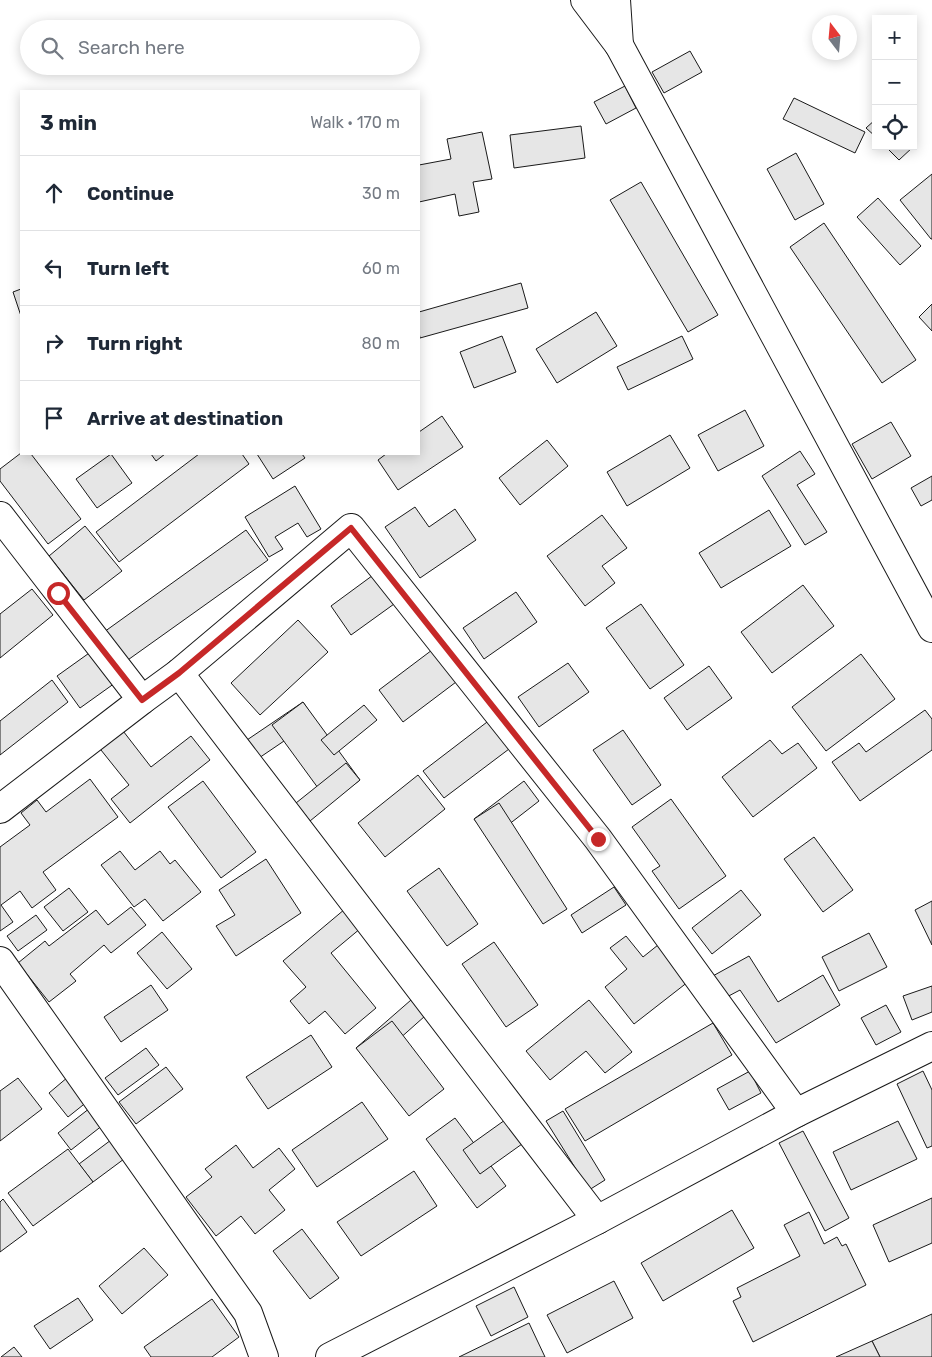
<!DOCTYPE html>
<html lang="en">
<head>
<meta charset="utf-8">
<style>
	:root { --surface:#fff; --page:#f2f2f3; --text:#1f2937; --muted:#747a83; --line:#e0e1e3 }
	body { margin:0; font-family:Rubik,sans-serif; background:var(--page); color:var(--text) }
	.controls { position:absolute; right:15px; top:15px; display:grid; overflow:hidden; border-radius:0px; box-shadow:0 2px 12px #0003 }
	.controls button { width:45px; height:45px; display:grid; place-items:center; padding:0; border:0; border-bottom:1px solid var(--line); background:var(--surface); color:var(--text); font:25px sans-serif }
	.compass { position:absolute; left:812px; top:15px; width:45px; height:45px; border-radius:50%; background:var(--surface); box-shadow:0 2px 12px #0003; rotate:344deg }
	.stop { position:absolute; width:15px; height:15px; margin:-11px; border:4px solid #c62828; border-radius:50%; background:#fff }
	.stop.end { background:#c62828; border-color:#fff; box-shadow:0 1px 5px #0008 }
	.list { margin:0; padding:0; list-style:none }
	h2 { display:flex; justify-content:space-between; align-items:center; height:65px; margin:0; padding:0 20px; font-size:21px }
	h2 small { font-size:16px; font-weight:400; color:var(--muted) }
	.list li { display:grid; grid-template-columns:32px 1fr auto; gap:15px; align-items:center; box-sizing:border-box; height:75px; padding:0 20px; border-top:1px solid var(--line) }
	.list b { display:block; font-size:19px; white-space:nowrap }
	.list em { font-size:16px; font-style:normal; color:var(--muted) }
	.icon { flex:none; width:28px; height:28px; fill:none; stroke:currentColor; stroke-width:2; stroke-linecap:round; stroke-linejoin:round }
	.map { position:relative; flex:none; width:932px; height:1357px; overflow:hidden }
	.search { position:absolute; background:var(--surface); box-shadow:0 2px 12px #0003; left:20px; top:20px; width:400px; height:55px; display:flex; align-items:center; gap:12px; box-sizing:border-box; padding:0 18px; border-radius:28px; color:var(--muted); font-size:19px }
	.panel { position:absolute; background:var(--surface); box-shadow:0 2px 12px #0003; left:20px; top:90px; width:400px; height:365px; border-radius:0px }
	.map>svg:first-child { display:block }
</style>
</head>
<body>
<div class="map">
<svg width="932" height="1357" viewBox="0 0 932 1357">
	<rect width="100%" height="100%" fill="#fff"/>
	<g fill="#e6e6e6" stroke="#1a1a1a">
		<polygon points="690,51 702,72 664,93 652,72"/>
		<polygon points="625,86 636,108 606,124 594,102"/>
		<polygon points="794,98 865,132 855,153 783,119"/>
		<polygon points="876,119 876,137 866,128"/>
		<polygon points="581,126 585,158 514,168 510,135"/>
		<polygon points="482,132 492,179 473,182 479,212 459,216 455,194 419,202 419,165 451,159 447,139"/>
		<polygon points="885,146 912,146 913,147 899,160"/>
		<polygon points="796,153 824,204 795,220 767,169"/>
		<polygon points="932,174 932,239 931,239 900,200"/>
		<polygon points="641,182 718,315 688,332 610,200"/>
		<polygon points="878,198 921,246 900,265 857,217"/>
		<polygon points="824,223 916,360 882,383 790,247"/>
		<polygon points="521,283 528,308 420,338 419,332 419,312"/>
		<polygon points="21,289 21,316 13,292"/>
		<polygon points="932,304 932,331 919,317"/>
		<polygon points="596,312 617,346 557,383 536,349"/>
		<polygon points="502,336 516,372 474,388 460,352"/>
		<polygon points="682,336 693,359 628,390 617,367"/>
		<polygon points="745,410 764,446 718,471 698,435"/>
		<polygon points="442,416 463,447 398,490 378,460 386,454 419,454 419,432"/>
		<polygon points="891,422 911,456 872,479 852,444"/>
		<polygon points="670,435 690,468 627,506 607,472"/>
		<polygon points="547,440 568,466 520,505 499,478"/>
		<polygon points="800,451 815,474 797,485 827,532 805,545 762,476"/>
		<polygon points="21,453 31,454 81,519 48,544 0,481 0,469"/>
		<polygon points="111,454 132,483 97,508 76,479"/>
		<polygon points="151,454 165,454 156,461"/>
		<polygon points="199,454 242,454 249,464 119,562 96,532"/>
		<polygon points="257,454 302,454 305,458 273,479"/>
		<polygon points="932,476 932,500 921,506 911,488"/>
		<polygon points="295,486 321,529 307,537 298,523 275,537 283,549 269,557 245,517"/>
		<polygon points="415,507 429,527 455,509 476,540 420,578 385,527"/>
		<polygon points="769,510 791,546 721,588 699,553"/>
		<polygon points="602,515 627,548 602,566 615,583 585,606 547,556"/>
		<polygon points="85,526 122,571 84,600 49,556"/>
		<polygon points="246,530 268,560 125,662 104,632"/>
		<polygon points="380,570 401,599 351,635 331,606"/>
		<polygon points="803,585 834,626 772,673 741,632"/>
		<polygon points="32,589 53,615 0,658 0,614"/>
		<polygon points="516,592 537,622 484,659 463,628"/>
		<polygon points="641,604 684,665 650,689 606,628"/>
		<polygon points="298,620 328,652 260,715 231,683"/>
		<polygon points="440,644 464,676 403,722 379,690"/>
		<polygon points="92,651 115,683 80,708 57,676"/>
		<polygon points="861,654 895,699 826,751 792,707"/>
		<polygon points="568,663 589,692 539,727 518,697"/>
		<polygon points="709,666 732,698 687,730 664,698"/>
		<polygon points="52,680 68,702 0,755 0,721"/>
		<polygon points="303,702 315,720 256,760 244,742"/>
		<polygon points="303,702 360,780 329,803 272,725"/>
		<polygon points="364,705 377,720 334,755 321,740"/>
		<polygon points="925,710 932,719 932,750 860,801 832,762 859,743 866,752"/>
		<polygon points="491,719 513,746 444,798 423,771"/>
		<polygon points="120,727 151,767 191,736 210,760 130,823 111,799 129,785 97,745"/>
		<polygon points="623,730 661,785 632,805 593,750"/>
		<polygon points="770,740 782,754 798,743 817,768 753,817 722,777"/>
		<polygon points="346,763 360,780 310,821 296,803"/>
		<polygon points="418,775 445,809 385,857 358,823"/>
		<polygon points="90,779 118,817 43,872 56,890 32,908 20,891 1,905 13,922 0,931 0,847 30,825 21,813 37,800 46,812"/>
		<polygon points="203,781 256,852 221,878 168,807"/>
		<polygon points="524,781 539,801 490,839 474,819"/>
		<polygon points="671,799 726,876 679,909 652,871 660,866 632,827"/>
		<polygon points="499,803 567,909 543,924 474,819"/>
		<polygon points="814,837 853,890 823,912 784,859"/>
		<polygon points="120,851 135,870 160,851 170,864 175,860 201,892 163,921 145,899 134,907 101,865"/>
		<polygon points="266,859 301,913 236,956 216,926 235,915 219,890"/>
		<polygon points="439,868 478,924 447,946 407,891"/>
		<polygon points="614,887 626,905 582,933 571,915"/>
		<polygon points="69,888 88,912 63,931 44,907"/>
		<polygon points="741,890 761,915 712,954 692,928"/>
		<polygon points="932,901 932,945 915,910"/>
		<polygon points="131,907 146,925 111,953 104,945 70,974 76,981 49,1002 18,963 45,941 49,946 96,910 108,925"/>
		<polygon points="345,909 361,928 331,953 376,1008 345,1034 325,1011 309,1024 290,1001 306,987 283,961"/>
		<polygon points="36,915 47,930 18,951 7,936"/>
		<polygon points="162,932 192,969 167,989 137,953"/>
		<polygon points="869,933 887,967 839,991 822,957"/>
		<polygon points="626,936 643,957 663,941 693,978 634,1024 605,987 627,969 610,948"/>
		<polygon points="494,942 538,1005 506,1027 462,964"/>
		<polygon points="749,956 778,1002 823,975 840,1005 776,1043 740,990 723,999 711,977"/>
		<polygon points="151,985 168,1010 121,1042 104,1017"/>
		<polygon points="932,986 932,1012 912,1020 903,996"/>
		<polygon points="411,1000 425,1016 371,1064 356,1048"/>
		<polygon points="589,1000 632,1052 605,1073 586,1051 550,1080 526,1051"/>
		<polygon points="886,1005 901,1032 876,1045 861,1018"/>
		<polygon points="392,1021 444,1089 409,1116 356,1048"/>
		<polygon points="713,1023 732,1055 585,1141 565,1109"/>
		<polygon points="311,1035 332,1067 268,1109 246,1077"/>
		<polygon points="146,1048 159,1065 118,1095 105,1078"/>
		<polygon points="166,1067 183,1089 136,1124 119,1102"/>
		<polygon points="750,1071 761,1093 729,1110 717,1089"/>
		<polygon points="923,1071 932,1090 932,1146 927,1148 897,1084"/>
		<polygon points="68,1077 88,1101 68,1117 49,1093"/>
		<polygon points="18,1078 42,1109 0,1141 0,1091"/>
		<polygon points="362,1102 388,1139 317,1187 292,1150"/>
		<polygon points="90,1108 103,1125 71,1150 58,1133"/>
		<polygon points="563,1111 605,1180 589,1190 546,1121"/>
		<polygon points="455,1118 506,1186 477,1208 426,1139"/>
		<polygon points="505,1120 522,1144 480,1174 463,1150"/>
		<polygon points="898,1121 917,1159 851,1190 833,1152"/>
		<polygon points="803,1131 849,1218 825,1231 779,1143"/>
		<polygon points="111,1140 124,1159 93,1182 79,1164"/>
		<polygon points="236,1145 253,1168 279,1148 295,1169 269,1190 285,1210 255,1234 241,1216 216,1236 186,1197 212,1177 205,1169"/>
		<polygon points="68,1149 93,1182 33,1226 8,1193"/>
		<polygon points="414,1171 437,1206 361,1256 337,1222"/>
		<polygon points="932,1198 932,1243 889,1262 873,1225"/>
		<polygon points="3,1199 27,1232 0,1252 0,1202"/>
		<polygon points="732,1210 754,1248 663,1301 641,1263"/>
		<polygon points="809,1212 824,1244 837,1237 842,1246 846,1244 866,1285 753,1342 733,1301 741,1297 737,1288 800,1256 784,1225"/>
		<polygon points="302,1229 339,1278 310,1299 273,1251"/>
		<polygon points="144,1248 168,1275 122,1314 99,1286"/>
		<polygon points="614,1281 633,1318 567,1353 547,1315"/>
		<polygon points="514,1287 528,1317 491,1336 476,1306"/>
		<polygon points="78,1298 93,1320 50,1349 34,1326"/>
		<polygon points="212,1299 239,1337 212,1357 151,1357 144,1347"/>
		<polygon points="932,1314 932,1357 880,1357 872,1341"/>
		<polygon points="529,1323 545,1357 459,1357"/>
		<polygon points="872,1341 880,1357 836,1357"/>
		<polygon points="14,1347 22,1357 1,1357"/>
	</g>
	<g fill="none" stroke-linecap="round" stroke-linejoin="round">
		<g stroke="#1a1a1a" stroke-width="30">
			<g id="minor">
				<polyline points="585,0 619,45 932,628"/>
				<polyline points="616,0 619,45"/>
				<polyline points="0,516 142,700"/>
				<polyline points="179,673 597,1220"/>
				<polyline points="0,809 142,700 179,673 351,528 598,839 796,1113"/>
				<polyline points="0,961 248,1313 264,1357"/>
				<polyline points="330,1357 597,1220 796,1113 932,1046"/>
			</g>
		</g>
		<use href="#minor" stroke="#fff" stroke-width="28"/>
	</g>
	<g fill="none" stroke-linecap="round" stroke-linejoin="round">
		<polyline stroke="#c62828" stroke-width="6" points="58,593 142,700 179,673 351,528 598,839"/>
	</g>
</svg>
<div class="controls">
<button>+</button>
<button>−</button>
<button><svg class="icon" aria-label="locate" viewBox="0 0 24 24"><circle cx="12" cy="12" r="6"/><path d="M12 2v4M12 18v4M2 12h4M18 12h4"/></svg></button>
</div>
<svg class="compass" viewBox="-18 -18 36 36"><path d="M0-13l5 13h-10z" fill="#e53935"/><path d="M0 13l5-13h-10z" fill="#747a83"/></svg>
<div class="stop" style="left:58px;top:593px"></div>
<div class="stop end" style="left:598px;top:839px"></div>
<div class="search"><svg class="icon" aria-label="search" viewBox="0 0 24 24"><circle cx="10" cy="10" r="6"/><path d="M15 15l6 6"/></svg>Search here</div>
<section class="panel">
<h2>3 min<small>Walk · 170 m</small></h2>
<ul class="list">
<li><svg class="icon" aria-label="ahead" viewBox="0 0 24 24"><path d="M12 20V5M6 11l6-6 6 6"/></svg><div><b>Continue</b></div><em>30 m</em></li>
<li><svg class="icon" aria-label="left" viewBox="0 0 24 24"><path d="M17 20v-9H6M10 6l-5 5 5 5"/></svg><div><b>Turn left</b></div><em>60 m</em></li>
<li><svg class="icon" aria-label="right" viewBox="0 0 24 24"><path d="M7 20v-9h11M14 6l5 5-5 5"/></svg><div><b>Turn right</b></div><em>80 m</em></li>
<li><svg class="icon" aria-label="arrive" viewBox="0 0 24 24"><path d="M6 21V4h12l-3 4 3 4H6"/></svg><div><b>Arrive at destination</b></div></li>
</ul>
</section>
</div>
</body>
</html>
